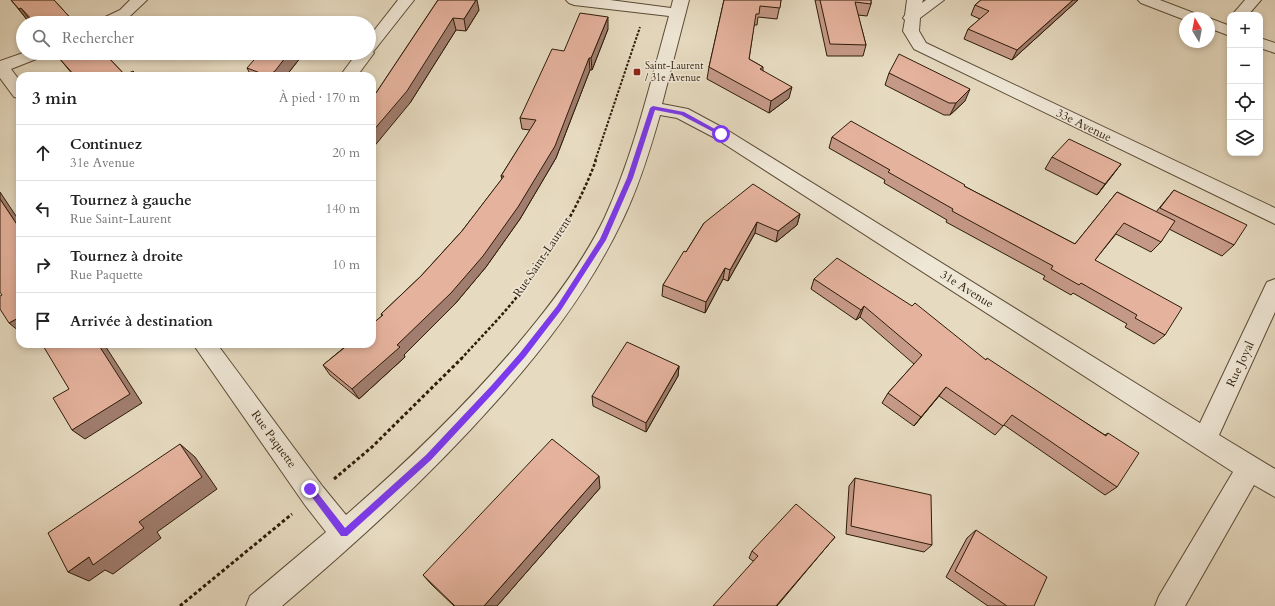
<!DOCTYPE html>
<html lang="fr">
<head>
<meta charset="utf-8">
<style>
	:root { --surface:#fff; --page:#f6f6f6; --text:#222; --muted:#767676; --line:#e0e0e0 }
	body { margin:0; font-family:Cardo,serif; background:var(--page); color:var(--text) }
	.controls { position:absolute; right:12px; top:12px; display:grid; overflow:hidden; border-radius:8px; box-shadow:0 2px 6px #0003 }
	.controls button { width:36px; height:36px; display:grid; place-items:center; padding:0; border:0; border-bottom:1px solid var(--line); background:var(--surface); color:var(--text); font:20px sans-serif }
	.compass { position:absolute; left:1179px; top:12px; width:36px; height:36px; border-radius:50%; background:var(--surface); box-shadow:0 2px 6px #0003; rotate:350deg }
	.stop { position:absolute; width:12px; height:12px; margin:-9px; border:3px solid #7c3aed; border-radius:50%; background:#fff }
	.stop.end { background:#7c3aed; border-color:#fff; box-shadow:0 1px 4px #0008 }
	.list { margin:0; padding:0; list-style:none }
	h2 { display:flex; justify-content:space-between; align-items:center; height:52px; margin:0; padding:0 16px; font-size:17px }
	h2 small { font-size:13px; font-weight:400; color:var(--muted) }
	.list li { display:grid; grid-template-columns:26px 1fr auto; gap:12px; align-items:center; box-sizing:border-box; height:56px; padding:0 16px; border-top:1px solid var(--line) }
	.list b { display:block; font-size:15px; white-space:nowrap }
	.list p { margin:0; font-size:13px; white-space:nowrap; color:var(--muted) }
	.list em { font-size:13px; font-style:normal; color:var(--muted) }
	.icon { flex:none; width:22px; height:22px; fill:none; stroke:currentColor; stroke-width:2; stroke-linecap:round; stroke-linejoin:round }
	.map { position:relative; flex:none; width:1275px; height:606px; overflow:hidden }
	.search { position:absolute; background:var(--surface); box-shadow:0 2px 6px #0003; left:16px; top:16px; width:360px; height:44px; display:flex; align-items:center; gap:10px; box-sizing:border-box; padding:0 14px; border-radius:22px; color:var(--muted); font-size:15px }
	.panel { position:absolute; background:var(--surface); box-shadow:0 2px 6px #0003; left:16px; top:72px; width:360px; height:276px; border-radius:12px }
	.map>svg:first-child { display:block }
</style>
</head>
<body>
<div class="map">
<svg width="1275" height="606" viewBox="0 0 1275 606">
	<rect width="100%" height="100%" fill="#e6dac0"/>
	<filter id="stains"><feTurbulence type="fractalNoise" baseFrequency=".005" numOctaves="4"/><feColorMatrix values="0 0 0 0 .2 0 0 0 0 .09 0 0 0 0 .02 0 0 0 .5 -.17"/></filter>
	<radialGradient id="worn" r=".72"><stop offset=".6" stop-color="#630" stop-opacity="0"/><stop offset="1" stop-color="#630" stop-opacity=".3"/></radialGradient>
	<g fill="none" stroke-linecap="round" stroke-linejoin="round">
		<g stroke="#5b4c36" stroke-width="2">
			<g id="minor">
				<polygon points="130,0 147,0 130,16 117,23 97,23 99,20 120,10"/>
				<polygon points="398,0 414,0 373,52 374,53 357,76 340,76 357,53 369,53 369,37"/>
				<path d="M 566,0 L 610,0 L 671,8 L 673,0 L 689,0 L 662,104 L 688,109 L 727,130 L 1200,423 L 1267,282 L 1275,279 L 1275,312 L 1219,435 L 1275,469 L 1275,497 L 1254,485 L 1185,606 L 1155,606 L 1159,596 L 1233,472 L 715,138 L 677,118 L 660,115 C 650,150 639,186 623,219 C 590,289 544,349 493,405 C 428,478 356,543 282,606 L 246,606 L 250,596 L 326,532 L 305,505 L 193,344 L 217,344 L 323,487 L 346,515 C 407,462 465,406 517,345 C 550,306 583,263 605,217 C 634,153 650,84 669,16 L 574,5 L 569,3 Z"/>
				<polygon points="907,0 923,0 922,3 926,0 944,0 920,18 919,31 926,43 1275,208 1275,224 914,49 903,31 905,20 903,18 905,15"/>
				<polygon points="1138,0 1160,0 1199,15 1202,18 1185,18 1185,20 1141,3"/>
				<polygon points="1245,0 1261,0 1248,15 1232,15"/>
				<polygon points="1209,18 1230,26 1230,36 1209,28"/>
				<polygon points="1260,38 1275,43 1275,53 1260,48"/>
				<polygon points="23,53 46,53 44,56 11,69 20,81 20,98 14,97 0,78 0,61"/>
			</g>
		</g>
		<polyline stroke="#2d1c08" stroke-width="2" stroke-dasharray="2.5 1.5" stroke-linecap="butt" points="595,161 640,27"/>
		<path stroke="#2d1c08" stroke-width="2.5" stroke-dasharray="3 2" stroke-linecap="butt" d="M 461,359 C 481,337 502,316 520,293 C 551,252 579,207 596,160"/>
		<g stroke="#2d1c08" stroke-width="3" stroke-dasharray="3.5 2.5" stroke-linecap="butt">
			<polyline points="334,479 372,447 462,358"/>
			<polyline points="180,606 292,514"/>
		</g>
		<use href="#minor" fill="#efe7d6" fill-rule="evenodd"/>
	</g>
	<g fill="#c59987" stroke="#2d1c08">
		<polygon points="11,0 54,0 75,23 33,23 30,20 28,21"/>
		<polygon points="438,0 479,10 466,31 456,30 410,103 376,93"/>
		<polygon points="724,0 781,0 777,19 758,17 757,25 754,25 749,59 763,67 763,71 789,98 769,113 707,79 709,67"/>
		<polygon points="815,0 871,0 871,4 867,16 858,15 866,45 863,56 827,56"/>
		<polygon points="981,0 1078,0 1012,60 964,39 968,29 980,19 971,15 975,5"/>
		<polygon points="608,29 592,70 590,70 556,158 520,219 486,267 455,304 404,355 405,357 359,399 330,375 323,365 382,316 381,314 421,276 462,231 502,179 501,176 530,130 522,129 520,118 564,51"/>
		<polygon points="64,53 104,53 125,75 138,76 74,76 59,58 66,55"/>
		<polygon points="304,53 286,76 251,76 247,68"/>
		<polygon points="889,73 965,101 950,115 944,115 885,85"/>
		<polygon points="832,137 964,186 1075,244 1117,192 1156,212 1174,190 1234,245 1222,256 1169,229 1161,242 1151,252 1116,234 1095,260 1165,335 1154,344 1125,327 1127,324 1073,293 1071,295 1043,279 1045,276 946,222 947,220 884,183 885,180 829,148"/>
		<polygon points="1052,157 1121,164 1097,195 1045,169"/>
		<polygon points="800,214 797,225 776,242 755,233 728,281 723,279 705,313 662,296 663,285 686,252 704,223"/>
		<polygon points="814,279 986,360 1105,435 1108,433 1117,487 1105,495 1004,425 995,435 939,396 914,426 882,403 888,393 914,364 860,317 856,320 811,289"/>
		<polygon points="679,366 678,376 646,432 593,406 592,396"/>
		<polygon points="855,478 932,545 924,552 846,534 849,486"/>
		<polygon points="600,488 497,606 454,606 431,584 423,575"/>
		<polygon points="976,530 1034,606 988,606 946,577 967,538"/>
		<polygon points="829,544 753,561 749,558 752,551"/>
	</g>
	<g fill="#a07d6e" stroke="#2d1c08">
		<polygon points="476,0 477,0 479,10 466,31 464,19"/>
		<polygon points="1073,0 1078,0 1012,60 1017,50"/>
		<polygon points="21,8 30,20 28,21 19,9"/>
		<polygon points="608,17 608,29 592,70 591,58"/>
		<polygon points="453,18 456,30 410,103 372,149 372,132"/>
		<polygon points="36,20 38,23 34,23 33,21"/>
		<polygon points="289,53 304,53 286,76 269,76"/>
		<polygon points="589,58 590,70 556,158 520,219 486,267 455,304 404,355 405,357 359,399 352,389 397,345"/>
		<polygon points="792,87 789,98 769,113 771,101"/>
		<polygon points="970,89 965,101 950,115 956,103"/>
		<polygon points="1121,164 1112,176 1097,195 1105,184"/>
		<polygon points="0,192 20,222 20,229 0,199"/>
		<polygon points="800,214 797,225 776,242 778,231"/>
		<polygon points="757,222 755,233 728,281 730,270"/>
		<polygon points="725,268 723,279 705,313 706,302"/>
		<polygon points="864,306 860,317 856,320 861,310"/>
		<polygon points="20,317 20,332 9,323"/>
		<polygon points="98,344 104,344 142,403 85,439 72,430"/>
		<polygon points="679,366 678,376 646,432 646,423"/>
		<polygon points="946,387 939,396 914,426 921,417"/>
		<polygon points="180,444 195,457 217,489 157,532 161,538 113,574 105,570 89,581 68,572 139,522"/>
		<polygon points="599,476 600,488 497,606 484,606"/>
		<polygon points="835,537 829,544 777,606 776,606"/>
	</g>
	<g fill="#e5b29d" stroke="#2d1c08">
		<polygon points="11,0 54,0 75,23 39,23 36,20 33,21 21,8 19,9"/>
		<polygon points="438,0 476,0 464,19 453,18 407,91 372,132 372,97 376,93"/>
		<polygon points="724,0 781,0 780,8 760,6 759,14 756,14 749,59 763,67 760,69 792,87 771,101 709,67"/>
		<polygon points="820,0 871,0 871,4 855,2 866,45 830,44"/>
		<polygon points="981,0 1073,0 1017,50 968,29 989,11 975,5"/>
		<polygon points="580,13 608,17 591,58 589,58 555,146 518,207 483,256 451,293 397,345 400,347 352,389 323,365 349,344 372,344 372,324 383,315 381,314 421,276 462,231 504,176 501,176 536,120 520,118 552,49 564,51"/>
		<polygon points="65,53 104,53 125,75 133,71 138,76 75,76 59,58 67,55"/>
		<polygon points="260,53 289,53 275,71 268,76 247,68"/>
		<polygon points="899,54 970,89 956,103 949,103 889,73"/>
		<polygon points="851,121 965,185 964,186 1075,244 1117,192 1175,221 1161,242 1124,223 1095,260 1182,308 1165,335 1135,318 1137,315 1081,283 1079,285 1051,269 1053,266 952,211 953,209 888,172 890,170 832,137"/>
		<polygon points="1069,139 1121,164 1105,184 1052,157"/>
		<polygon points="753,184 800,214 778,231 757,222 730,270 725,268 706,302 663,285 684,251 686,252 704,223"/>
		<polygon points="1174,190 1247,225 1234,245 1160,208"/>
		<polygon points="0,199 20,229 20,317 9,323 0,309 0,296 2,295 0,292"/>
		<polygon points="837,258 912,306 915,303 986,360 987,358 1106,436 1108,433 1139,453 1117,487 1012,415 1003,426 946,387 921,417 888,393 922,355 864,306 861,310 814,279"/>
		<polygon points="627,342 679,366 646,423 592,396"/>
		<polygon points="42,344 98,344 130,394 72,430 53,398 69,389"/>
		<polygon points="552,439 599,476 484,606 455,606 423,575"/>
		<polygon points="180,444 202,477 139,522 144,528 93,565 89,557 68,572 48,533"/>
		<polygon points="855,478 931,495 932,545 851,526"/>
		<polygon points="796,504 835,537 776,606 713,606 758,556 752,551"/>
		<polygon points="976,530 1047,577 1034,606 1007,606 955,571"/>
	</g>
	<polygon fill="#7c3aed" points="653,106 684,112 724,134 719,135 681,115 655,110 633,178 606,240 561,310 525,357 496,390 431,460 347,536 341,536 308,492 308,487 313,487 345,528 426,455 491,386 520,353 557,306 600,239 627,178 650,108"/>
	<rect fill="#8f2418" stroke="#efe7d6" stroke-width="1.5" x="633" y="68" width="8" height="8" rx="2"/>
	<g text-anchor="middle" dominant-baseline="central" stroke-width="3" stroke-linejoin="round" paint-order="stroke">
		<g font-size="10" fill="#2d1c08" stroke="#efe7d6" text-anchor="start">
			<text x="645" y="66">Saint-Laurent<tspan x="645" dy="12">/ 31e Avenue</tspan></text>
		</g>
		<g font-size="12" fill="#2d1c08" stroke="#efe7d6">
			<text transform="translate(1084 125) rotate(26)">33e Avenue</text>
			<text transform="translate(542 257) rotate(-56)">Rue Saint-Laurent</text>
			<text transform="translate(967 289) rotate(32)">31e Avenue</text>
			<text transform="translate(1240 364) rotate(-65)">Rue Joyal</text>
			<text transform="translate(274 439) rotate(54)">Rue Paquette</text>
		</g>
	</g>
	<rect width="100%" height="100%" filter="url(#stains)"/>
	<rect width="100%" height="100%" fill="url(#worn)"/>
</svg>
<div class="controls">
<button>+</button>
<button>−</button>
<button><svg class="icon" aria-label="locate" viewBox="0 0 24 24"><circle cx="12" cy="12" r="6"/><path d="M12 2v4M12 18v4M2 12h4M18 12h4"/></svg></button>
<button><svg class="icon" aria-label="layers" viewBox="0 0 24 24"><path d="M12 4l9 5-9 5-9-5zM3 14l9 5 9-5"/></svg></button>
</div>
<svg class="compass" viewBox="-18 -18 36 36"><path d="M0-13l5 13h-10z" fill="#e53935"/><path d="M0 13l5-13h-10z" fill="#767676"/></svg>
<div class="stop" style="left:721px;top:134px"></div>
<div class="stop end" style="left:310px;top:489px"></div>
<div class="search"><svg class="icon" aria-label="search" viewBox="0 0 24 24"><circle cx="10" cy="10" r="6"/><path d="M15 15l6 6"/></svg>Rechercher</div>
<section class="panel">
<h2>3 min<small>À pied · 170 m</small></h2>
<ul class="list">
<li><svg class="icon" aria-label="ahead" viewBox="0 0 24 24"><path d="M12 20V5M6 11l6-6 6 6"/></svg><div><b>Continuez</b><p>31e Avenue</p></div><em>20 m</em></li>
<li><svg class="icon" aria-label="left" viewBox="0 0 24 24"><path d="M17 20v-9H6M10 6l-5 5 5 5"/></svg><div><b>Tournez à gauche</b><p>Rue Saint-Laurent</p></div><em>140 m</em></li>
<li><svg class="icon" aria-label="right" viewBox="0 0 24 24"><path d="M7 20v-9h11M14 6l5 5-5 5"/></svg><div><b>Tournez à droite</b><p>Rue Paquette</p></div><em>10 m</em></li>
<li><svg class="icon" aria-label="arrive" viewBox="0 0 24 24"><path d="M6 21V4h12l-3 4 3 4H6"/></svg><div><b>Arrivée à destination</b></div></li>
</ul>
</section>
</div>
</body>
</html>
